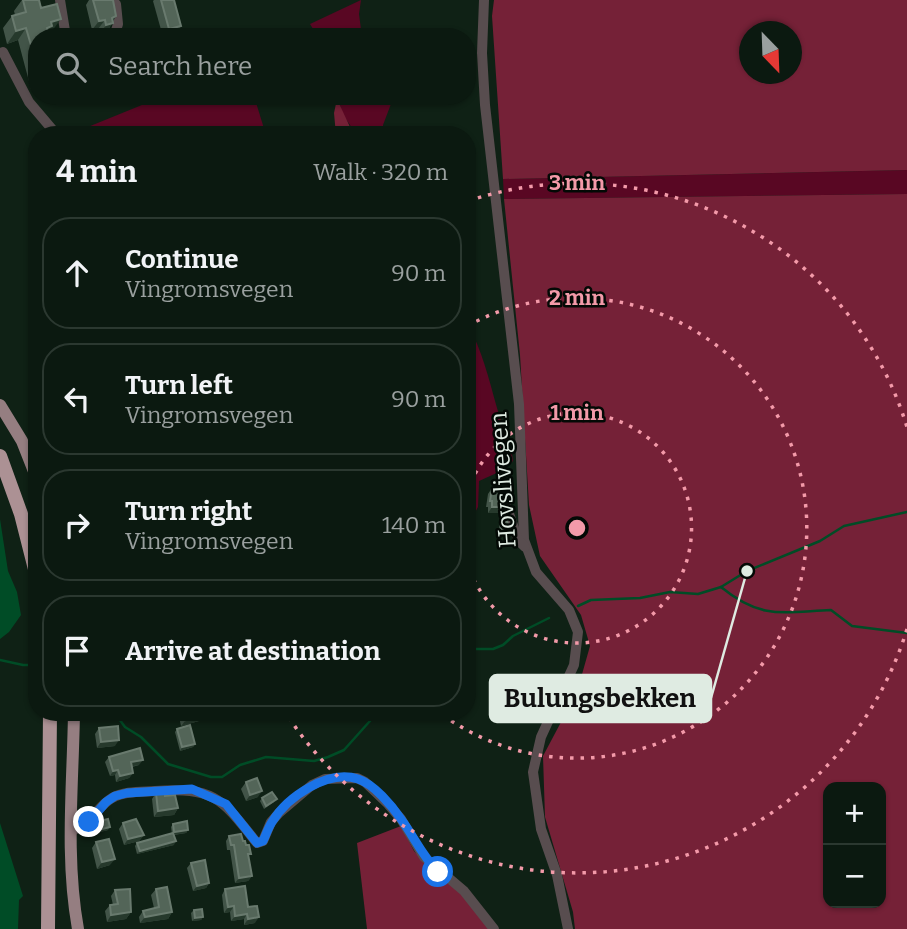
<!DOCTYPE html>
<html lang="en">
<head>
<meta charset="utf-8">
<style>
	:root { --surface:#0b1910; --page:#19261e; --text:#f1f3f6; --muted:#9aa09f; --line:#2b3830 }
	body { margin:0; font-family:Bitter,serif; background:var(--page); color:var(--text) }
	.controls { position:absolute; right:21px; bottom:21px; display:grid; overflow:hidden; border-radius:14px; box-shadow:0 2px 5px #0004 }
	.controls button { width:63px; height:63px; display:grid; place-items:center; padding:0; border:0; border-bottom:2px solid var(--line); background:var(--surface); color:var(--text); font:35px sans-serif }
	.compass { position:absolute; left:739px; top:21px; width:63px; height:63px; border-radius:50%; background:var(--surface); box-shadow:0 2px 5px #0004; rotate:157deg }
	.stop { position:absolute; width:21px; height:21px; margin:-16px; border:5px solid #1a73e8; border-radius:50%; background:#fff }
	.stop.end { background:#1a73e8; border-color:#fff; box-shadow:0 2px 7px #0008 }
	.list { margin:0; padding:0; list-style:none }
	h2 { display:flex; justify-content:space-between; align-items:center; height:91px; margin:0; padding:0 28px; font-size:30px }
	h2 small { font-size:23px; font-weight:400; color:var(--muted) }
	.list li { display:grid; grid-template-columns:46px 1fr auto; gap:21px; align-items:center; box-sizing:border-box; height:112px; margin:0 14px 14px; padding:0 14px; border:2px solid var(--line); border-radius:28px }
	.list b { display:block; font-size:26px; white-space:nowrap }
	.list p { margin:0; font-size:23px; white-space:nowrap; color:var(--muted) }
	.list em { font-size:23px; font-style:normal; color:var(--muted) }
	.icon { flex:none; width:38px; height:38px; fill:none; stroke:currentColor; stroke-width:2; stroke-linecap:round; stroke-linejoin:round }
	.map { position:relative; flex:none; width:907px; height:929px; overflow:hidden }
	.search { position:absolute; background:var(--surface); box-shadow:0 2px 5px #0004; left:28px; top:28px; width:448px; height:77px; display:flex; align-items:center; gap:18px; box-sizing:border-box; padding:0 24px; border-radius:28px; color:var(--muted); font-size:26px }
	.panel { position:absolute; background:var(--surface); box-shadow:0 2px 5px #0004; left:28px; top:126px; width:448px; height:595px; border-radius:28px }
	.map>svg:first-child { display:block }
</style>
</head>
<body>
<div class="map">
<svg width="907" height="929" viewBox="0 0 907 929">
	<rect width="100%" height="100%" fill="#0f2115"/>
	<g fill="#590723">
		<polygon points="361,0 359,14 362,37 318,37 310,24"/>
		<polygon points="164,96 254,96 266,135 79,135 78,131"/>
		<polygon points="337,96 394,96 383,125 384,135 357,135 343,115"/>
		<polygon points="907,170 907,194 504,199 503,179"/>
		<path d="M 467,323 C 482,350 489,379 497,408 C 502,426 511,443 513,461 L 499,472 L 479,481 L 478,507 L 470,522 L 467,520 Z"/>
	</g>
	<g fill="#752137" fill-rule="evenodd">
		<path d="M 494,0 L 907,0 L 907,170 L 503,179 L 492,16 ZM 750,32 L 792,32 L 792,74 L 750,74 Z"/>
		<polygon points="337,99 350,127 357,135 336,135 334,113"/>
		<path d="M 907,194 L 907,929 L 575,929 L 573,912 L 545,817 L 543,756 L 577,692 L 590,646 L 581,615 L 540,556 L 529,505 L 520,355 L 504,199 ZM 828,787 L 881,787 L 881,903 L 828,903 Z"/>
		<polygon points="401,826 414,851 433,872 463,894 489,929 367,929 357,843"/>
	</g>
	<g fill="#004c26">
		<polygon points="0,519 8,571 17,592 21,615 9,632 0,639"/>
		<polygon points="0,823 23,896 19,900 18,929 0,929"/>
	</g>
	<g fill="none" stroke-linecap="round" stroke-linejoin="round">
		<g stroke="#004c26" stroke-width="2.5">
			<path d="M 721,587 C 761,620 783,612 831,610 L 852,626 L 907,633"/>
			<polyline points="578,606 591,600 640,598 670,592 698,594 721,587 747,571 820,541 844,526 907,512"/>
			<polyline points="467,649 493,649 503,645 513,636 549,618"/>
			<polyline points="0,660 23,665 36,665"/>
			<polyline points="114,712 125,727 141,737 168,764 211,777 222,777 240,765 266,757 314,761 328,757 344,750 378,712"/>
		</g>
		<g stroke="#584d4f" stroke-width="10">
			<polyline points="60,0 66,37"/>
			<polyline points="484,0 482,53 485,105 519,404 524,540 536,572 569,610 578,632 574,665 541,737 533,772 541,829 557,875 568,929"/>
			<polyline points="114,37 118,24 116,4"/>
			<polyline points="3,52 29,102 57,135"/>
			<polyline points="505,502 518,540 525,547"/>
			<path d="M 71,831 C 94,823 95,808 112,798 C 125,791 141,792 155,791 C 215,787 221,798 257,843 L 263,841 L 271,822 L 279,813 L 312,785 L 325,779 L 357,778 L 365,782 L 388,804 L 401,819 L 424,857 L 464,891 L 494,929"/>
		</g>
		<g stroke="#957e81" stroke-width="12">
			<polyline points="0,405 22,441 37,479"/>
			<path d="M 74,712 C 73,784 65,857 78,929"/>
		</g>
		<g stroke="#ac9194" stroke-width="14">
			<polyline points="0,456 21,514 37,577"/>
			<polyline points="48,929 50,712"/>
		</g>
	</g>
	<g fill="#425448">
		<polygon points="22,0 39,0 41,8 52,31 37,37 37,87 31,89 18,40 7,44 3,28 12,16 15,15 14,11"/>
		<polygon points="89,0 113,0 116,16 107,32 99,34 98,29 92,30 86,5"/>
		<polygon points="154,0 174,0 175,35 163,37 153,1"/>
		<polygon points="492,488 499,513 488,513 488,507 486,507 488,494"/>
		<polygon points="501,522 509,535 499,536 499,525"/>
		<polygon points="178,712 202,712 203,715 199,721 181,726"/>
		<polygon points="99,728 115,746 97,748 95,734"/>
		<polygon points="177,729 195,744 193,747 180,751 175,732"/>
		<polygon points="109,757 139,765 132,767 133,773 129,778 116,782 115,775 110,776 105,762"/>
		<polygon points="246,782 258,797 246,801 241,789"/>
		<polygon points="156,793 165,796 178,808 174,815 154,817 152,799"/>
		<polygon points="262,798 274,802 264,809 260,801"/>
		<polygon points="100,821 108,830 100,832 98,825"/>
		<polygon points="123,823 144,835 139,841 124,845 119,829"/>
		<polygon points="173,824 188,830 186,833 174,835 174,845 137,854 135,846 137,843 172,834 171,827"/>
		<polygon points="229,836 243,841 248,857 252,876 248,881 235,883 230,850 227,850 226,841"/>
		<polygon points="96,842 110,865 97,869 92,848"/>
		<polygon points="191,863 209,883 206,888 193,891 187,868"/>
		<polygon points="156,889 172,912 168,919 140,923 139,917 143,911 154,908 151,895"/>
		<polygon points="225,889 248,907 255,923 244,925 244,919 231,921 230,912 224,913 222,895"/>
		<polygon points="115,890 131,912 126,919 107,922 105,911 110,905 113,905 111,896"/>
		<polygon points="194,910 203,917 201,920 192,921 191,913"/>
	</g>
	<g fill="#26392c">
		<polygon points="116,16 107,32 99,34 112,18"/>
		<polygon points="61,19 52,31 40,37 51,22"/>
		<polygon points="105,20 98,29 92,30 99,21"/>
		<polygon points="181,26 175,35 164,37 169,29"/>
		<polygon points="26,28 18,40 7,44 16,31"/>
		<polygon points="37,81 37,87 31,89"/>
		<polygon points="492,507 503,507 499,513 488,513"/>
		<polygon points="501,532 511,532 509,535 499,536"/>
		<polygon points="107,714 105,717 94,718 96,715"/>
		<polygon points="203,715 199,721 181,726 186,720"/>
		<polygon points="119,740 115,746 97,748 101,742"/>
		<polygon points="195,744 193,747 180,751 182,747"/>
		<polygon points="143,760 139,765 128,767 131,762"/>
		<polygon points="118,770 115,775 110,776 113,771"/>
		<polygon points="133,773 129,778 116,782 120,776"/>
		<polygon points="262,791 258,797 246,801 250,795"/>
		<polygon points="178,808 174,815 154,817 158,811"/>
		<polygon points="110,827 108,830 100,832 102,829"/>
		<polygon points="188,830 186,833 172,835 174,832"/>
		<polygon points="144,835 139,841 124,845 128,839"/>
		<polygon points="176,841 174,845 137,854 140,851"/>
		<polygon points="115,859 110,865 97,869 102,862"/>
		<polygon points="252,876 248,881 235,883 239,878"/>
		<polygon points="209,883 206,888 193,891 197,886"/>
		<polygon points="234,906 230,912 224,913 228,907"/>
		<polygon points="131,912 126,919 107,922 111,915"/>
		<polygon points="172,912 168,919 140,923 145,917"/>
		<polygon points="247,914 244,919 231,921 235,916"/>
		<polygon points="203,917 201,920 192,921 195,918"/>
		<polygon points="259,917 255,923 244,925 248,919"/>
	</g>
	<g fill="#536558" stroke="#697a6e" stroke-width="2">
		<polygon points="23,0 39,0 41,8 57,4 61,19 51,22 52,26 47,28 49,37 37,37 37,66 26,28 16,31 12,16 26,12"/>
		<polygon points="93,0 113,0 116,16 112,18 113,23 106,25 105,20 99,21"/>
		<polygon points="161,0 174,0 181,26 169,29"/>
		<polygon points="492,488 503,488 503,507 492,507 492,501 490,501"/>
		<polygon points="507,521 511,532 501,532 501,522"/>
		<polygon points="96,712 107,712 107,714 96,715"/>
		<polygon points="184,712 202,712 203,715 186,720"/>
		<polygon points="190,725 195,744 182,747 177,729"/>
		<polygon points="118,726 119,740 101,742 99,728"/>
		<polygon points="140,748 143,760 131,762 133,773 120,776 118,770 113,771 109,757"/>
		<polygon points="257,778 262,791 250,795 246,782"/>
		<polygon points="165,792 165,796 175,795 178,808 158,811 156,793"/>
		<polygon points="272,792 277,799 266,806 262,798"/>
		<polygon points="108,819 110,827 102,829 100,821"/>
		<polygon points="136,819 144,835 128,839 123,823"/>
		<polygon points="187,821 188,830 174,832 173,824"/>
		<polygon points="173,833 176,841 140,851 137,843"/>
		<polygon points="241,834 243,841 245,841 246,845 249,845 251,854 248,854 252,876 239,878 234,845 231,845 229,836"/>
		<polygon points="109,839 115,859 102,862 96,842"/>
		<polygon points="205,860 209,883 197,886 191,863"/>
		<polygon points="245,886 248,907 257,906 259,917 248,919 247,914 235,916 234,906 228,907 225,889"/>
		<polygon points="167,887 172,912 145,917 143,911 159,907 156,889"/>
		<polygon points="130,889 131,912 111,915 110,905 118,904 115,890"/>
		<polygon points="202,909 203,917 195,918 194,910"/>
	</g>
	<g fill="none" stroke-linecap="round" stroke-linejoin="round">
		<path stroke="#1a73e8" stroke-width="9" d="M 89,822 L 106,802 L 115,796 L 127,793 L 192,789 L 226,804 L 257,843 L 263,841 C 266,835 268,828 272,822 C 287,797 328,769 358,779 C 374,784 392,806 401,819 C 414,837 422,855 438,872"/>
	</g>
	<g fill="none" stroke="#f39aa9" stroke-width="3.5" stroke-dasharray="3.5 7">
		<path d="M467 493A115 115 0 1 1 467 563"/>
		<path d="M467 326A230 230 0 1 1 440 713"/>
		<path d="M907 629A345 345 0 0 1 286 713M468 201A345 345 0 0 1 907 427"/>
	</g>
	<g text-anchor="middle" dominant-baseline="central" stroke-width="5" stroke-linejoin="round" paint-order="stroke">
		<g font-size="24" fill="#dfebe2" stroke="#030905">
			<text transform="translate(503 480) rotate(-94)">Hovslivegen</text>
		</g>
	</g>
	<circle cx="577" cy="528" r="10" fill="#f39aa9" stroke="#030905" stroke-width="3.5"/>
	<g font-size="21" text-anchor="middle" font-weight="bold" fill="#f39aa9" stroke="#030905" stroke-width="5" stroke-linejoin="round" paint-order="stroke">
		<text x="577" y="190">3 min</text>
		<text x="577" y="305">2 min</text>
		<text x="577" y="420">1 min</text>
	</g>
	<path fill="none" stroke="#dfebe2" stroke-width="2.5" d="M747 571L711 698"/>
	<circle fill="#dfebe2" stroke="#030905" stroke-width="2.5" cx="747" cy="571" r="7"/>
	<rect fill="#dfebe2" stroke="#dfebe2" stroke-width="2.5" x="490" y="675" width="221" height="47" rx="7"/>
	<g font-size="26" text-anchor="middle" font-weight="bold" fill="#111">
		<text x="600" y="707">Bulungsbekken</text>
	</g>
</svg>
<div class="controls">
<button>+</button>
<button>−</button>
</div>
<svg class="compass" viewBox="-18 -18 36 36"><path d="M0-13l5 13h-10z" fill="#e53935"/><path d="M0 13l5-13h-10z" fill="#9aa09f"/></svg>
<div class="stop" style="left:438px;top:872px"></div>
<div class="stop end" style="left:89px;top:822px"></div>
<div class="search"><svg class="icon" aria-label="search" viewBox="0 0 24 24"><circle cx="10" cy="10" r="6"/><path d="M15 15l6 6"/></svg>Search here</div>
<section class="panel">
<h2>4 min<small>Walk · 320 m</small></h2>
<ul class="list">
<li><svg class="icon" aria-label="ahead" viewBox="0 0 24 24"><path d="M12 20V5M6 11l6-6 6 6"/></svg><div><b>Continue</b><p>Vingromsvegen</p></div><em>90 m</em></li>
<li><svg class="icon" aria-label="left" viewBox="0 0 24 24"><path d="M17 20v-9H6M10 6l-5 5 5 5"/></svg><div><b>Turn left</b><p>Vingromsvegen</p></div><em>90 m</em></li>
<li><svg class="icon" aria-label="right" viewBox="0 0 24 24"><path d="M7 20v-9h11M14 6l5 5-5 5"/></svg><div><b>Turn right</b><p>Vingromsvegen</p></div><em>140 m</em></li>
<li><svg class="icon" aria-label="arrive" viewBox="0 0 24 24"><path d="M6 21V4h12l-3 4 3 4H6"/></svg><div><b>Arrive at destination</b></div></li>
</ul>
</section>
</div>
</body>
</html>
